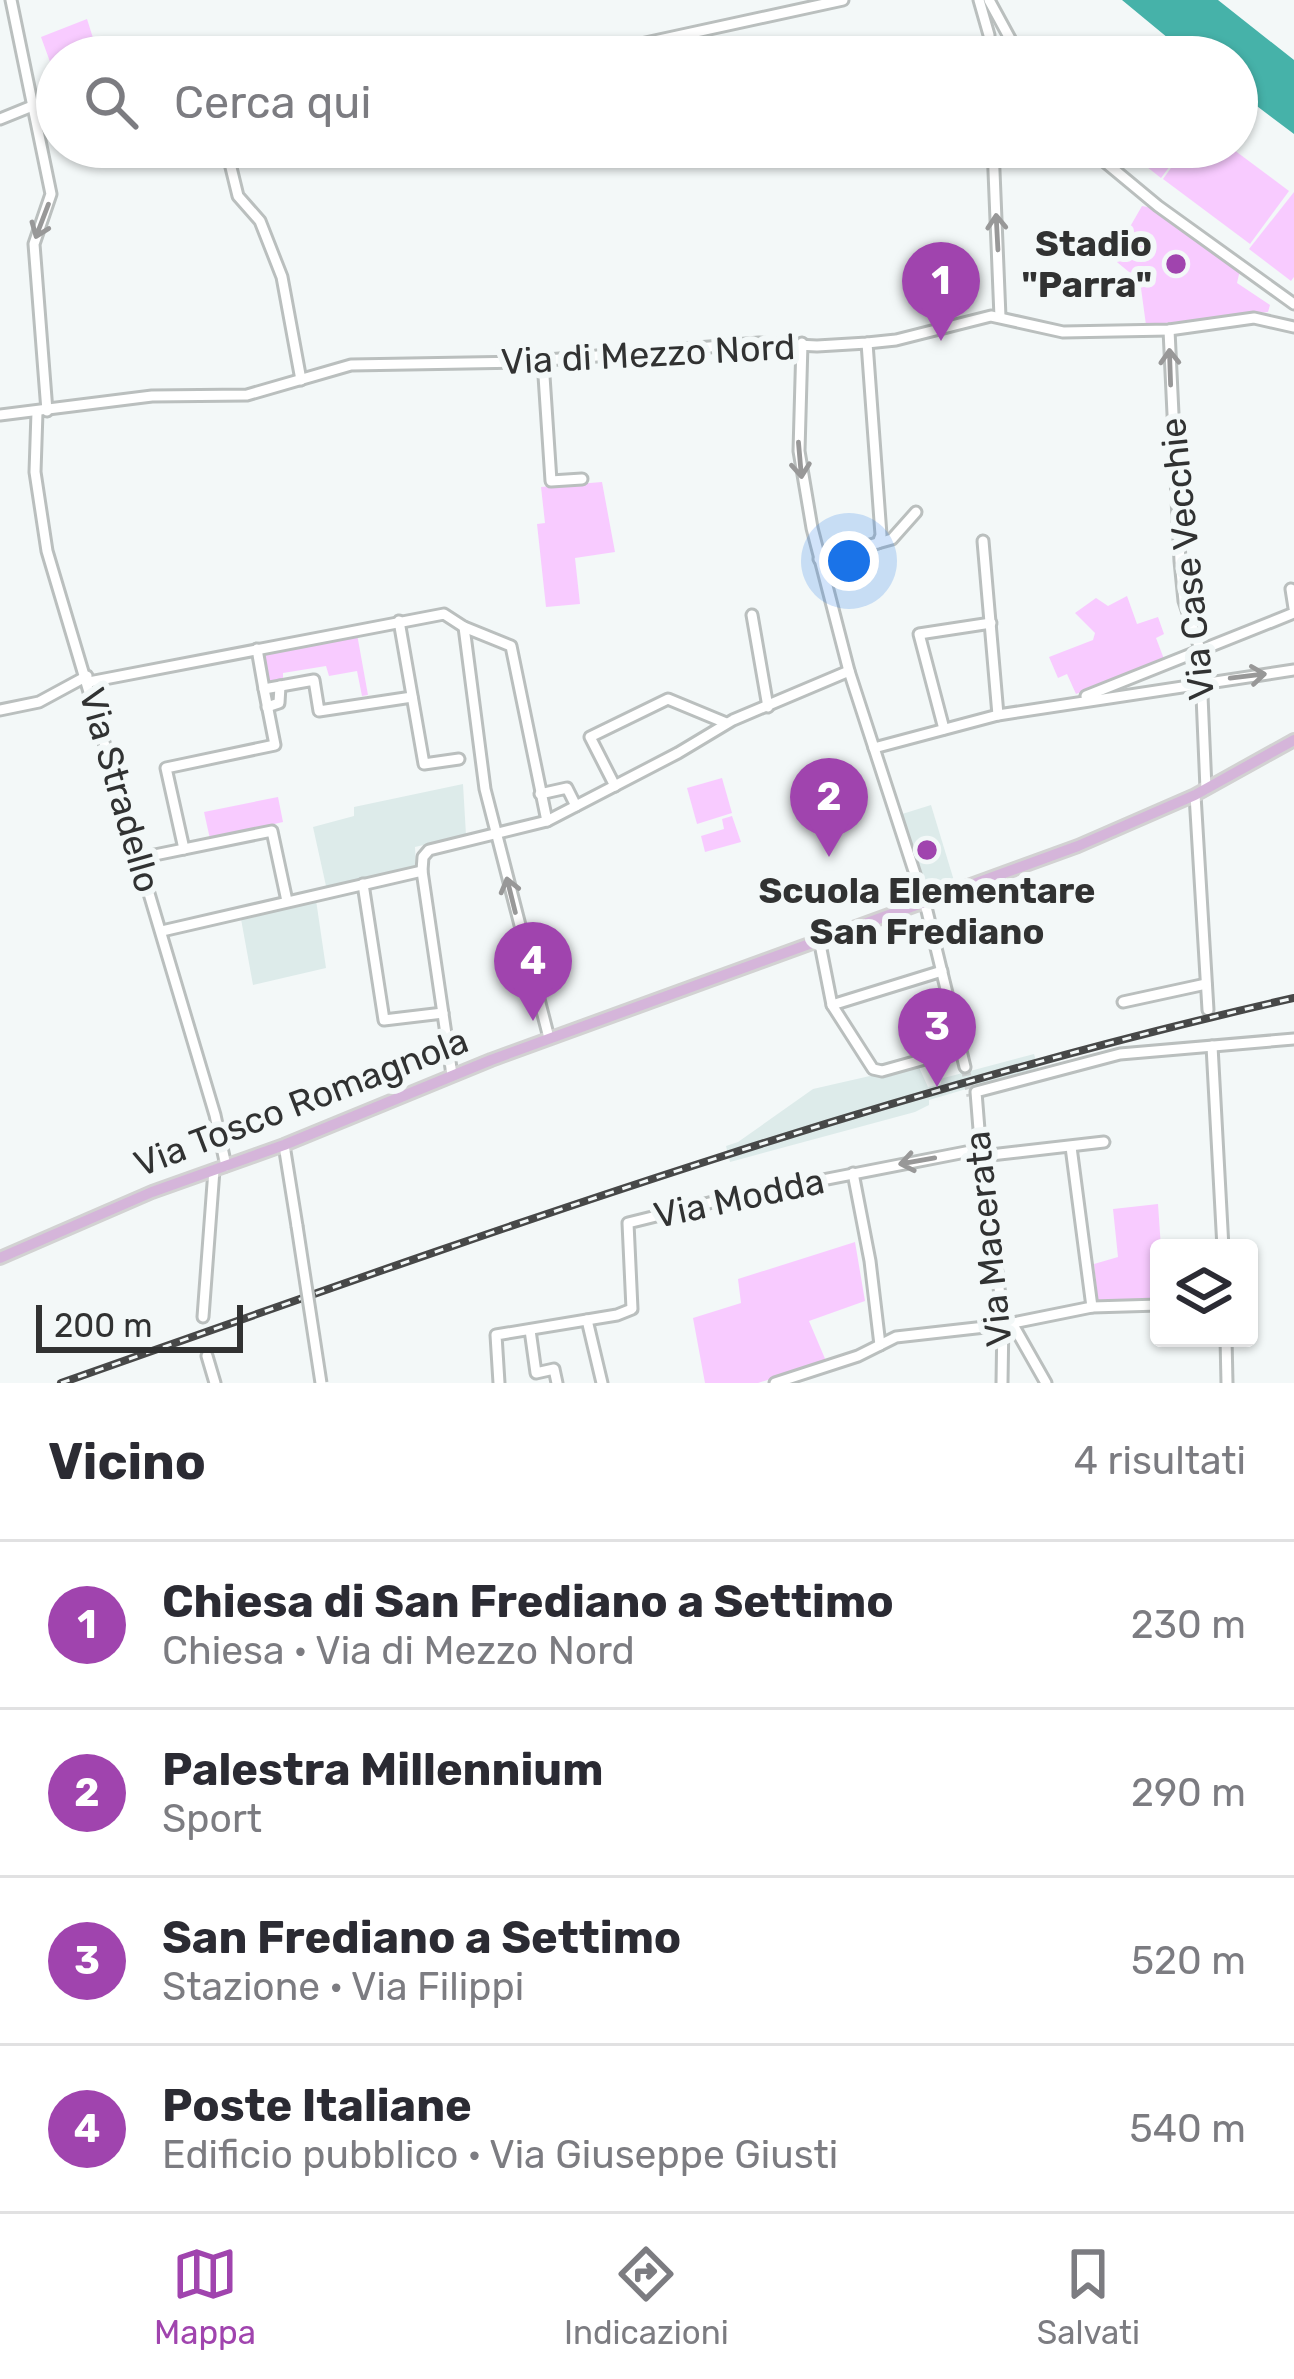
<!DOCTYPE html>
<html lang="it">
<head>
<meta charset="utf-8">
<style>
	:root { --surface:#fff; --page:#f7f7f7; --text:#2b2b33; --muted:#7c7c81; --line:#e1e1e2; --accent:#a044ae }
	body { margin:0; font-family:Rubik,sans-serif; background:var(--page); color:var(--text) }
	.controls { position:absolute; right:36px; bottom:36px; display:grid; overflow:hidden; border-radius:12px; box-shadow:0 3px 9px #0004 }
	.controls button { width:108px; height:108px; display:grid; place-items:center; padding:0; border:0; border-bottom:3px solid var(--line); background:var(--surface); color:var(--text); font:60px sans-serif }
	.scale { position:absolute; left:36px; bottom:30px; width:207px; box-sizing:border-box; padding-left:12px; border:6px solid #313232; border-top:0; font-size:33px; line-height:42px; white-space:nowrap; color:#313232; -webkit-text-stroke:9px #f3f8f8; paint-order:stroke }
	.you { position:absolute; left:849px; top:561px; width:42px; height:42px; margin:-30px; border:9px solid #fff; border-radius:50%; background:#1a73e8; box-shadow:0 0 0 18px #1a73e833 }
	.badge { display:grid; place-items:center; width:78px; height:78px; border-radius:50%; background:var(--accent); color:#fff; font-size:39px; font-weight:700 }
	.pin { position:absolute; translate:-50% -99px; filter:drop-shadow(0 3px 6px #0008) }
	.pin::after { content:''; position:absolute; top:63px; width:42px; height:36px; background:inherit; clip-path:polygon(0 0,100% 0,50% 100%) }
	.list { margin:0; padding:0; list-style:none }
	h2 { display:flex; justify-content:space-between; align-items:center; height:156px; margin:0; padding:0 48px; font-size:51px }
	h2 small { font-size:39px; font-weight:400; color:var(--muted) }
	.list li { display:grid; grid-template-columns:78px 1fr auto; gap:36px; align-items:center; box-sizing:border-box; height:168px; padding:0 48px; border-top:3px solid var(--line) }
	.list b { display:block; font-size:45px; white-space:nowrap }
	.list p { margin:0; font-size:39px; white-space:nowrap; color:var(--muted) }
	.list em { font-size:39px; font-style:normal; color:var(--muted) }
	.icon { flex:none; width:66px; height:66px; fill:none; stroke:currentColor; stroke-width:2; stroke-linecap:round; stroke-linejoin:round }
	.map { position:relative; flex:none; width:1294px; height:1383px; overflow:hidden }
	.search { position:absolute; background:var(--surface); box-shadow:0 3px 9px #0004; left:36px; right:36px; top:36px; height:132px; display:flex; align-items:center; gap:30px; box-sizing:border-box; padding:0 42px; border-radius:66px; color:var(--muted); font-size:45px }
	.sheet { height:828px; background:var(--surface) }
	nav { display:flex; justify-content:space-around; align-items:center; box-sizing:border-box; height:168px; border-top:3px solid var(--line); background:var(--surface); font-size:33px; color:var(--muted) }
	nav a { display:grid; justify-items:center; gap:6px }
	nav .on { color:var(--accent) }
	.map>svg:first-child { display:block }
</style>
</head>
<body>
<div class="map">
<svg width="1294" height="1383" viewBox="0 0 1294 1383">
	<rect width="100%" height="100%" fill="#f3f8f8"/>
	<g fill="#ddebea">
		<polygon points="463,784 466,835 415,847 416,866 326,886 313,827 354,816 354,807"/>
		<polygon points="931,805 955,884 928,892 924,891 899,815"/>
		<polygon points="316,900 326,968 253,985 241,919"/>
		<polygon points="1034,1054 1038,1068 929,1100 929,1105 915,1112 730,1162 726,1146 738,1142 813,1089 918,1065 928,1087 941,1084 940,1079"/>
	</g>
	<g fill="#f8cbff">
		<polygon points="87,19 99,57 57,57 57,81 41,37"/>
		<polygon points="1154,147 1184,147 1161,178 1142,163"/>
		<polygon points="1186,147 1230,147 1289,191 1250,244 1163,179"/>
		<polygon points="1294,192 1294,277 1291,281 1249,249"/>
		<polygon points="1142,206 1159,209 1240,270 1237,283 1270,305 1268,312 1146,325 1140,281 1112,258"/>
		<polygon points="602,482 615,552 575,558 580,604 546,607 537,524 545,523 541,487"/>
		<polygon points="1127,596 1137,624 1158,617 1164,634 1156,638 1164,659 1076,694 1067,674 1058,678 1049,657 1093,640 1095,633 1075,613 1096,598 1108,606"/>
		<polygon points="357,634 368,695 362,696 357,671 329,676 326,666 283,673 283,679 268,682 263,653"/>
		<polygon points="722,778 732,813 697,824 687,788"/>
		<polygon points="278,797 283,822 210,839 204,812"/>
		<polygon points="732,816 741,842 705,852 701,836 724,829 722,819"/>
		<polygon points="1158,1204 1161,1248 1159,1300 1098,1301 1094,1264 1118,1257 1113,1209"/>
		<polygon points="855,1242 865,1301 809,1321 826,1361 758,1383 705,1383 693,1318 741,1303 738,1279"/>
	</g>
	<polygon fill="#46b2a9" points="1122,0 1218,0 1294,60 1294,134 1237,91 1237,57 1191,57"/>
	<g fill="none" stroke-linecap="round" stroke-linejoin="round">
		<polyline stroke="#ccd0d0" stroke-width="9" stroke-dasharray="9 4.5" stroke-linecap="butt" points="965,1067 971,1096"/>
		<g stroke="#babfbe" stroke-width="15">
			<g id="minor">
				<polyline points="11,0 51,194 34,244 47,411"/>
				<polyline points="979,0 989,35 990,57"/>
				<polyline points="989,0 1020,57"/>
				<polyline points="581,57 843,0"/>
				<polyline points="0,119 57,96"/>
				<polyline points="226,147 238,196 260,221 282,277 301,380"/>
				<polyline points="993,147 1000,317"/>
				<polyline points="1087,147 1158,206 1294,304"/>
				<polyline points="1169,330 1180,561 1184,601 1200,649 1206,789"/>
				<polyline points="802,343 799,451 812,528 849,671 927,911 965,1067"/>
				<polyline points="867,343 881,535 878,543"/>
				<polyline points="543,361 551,481 582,479"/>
				<polyline points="37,412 35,472 47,551 215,1115 226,1166"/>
				<polyline points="0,415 152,396 247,395 351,365 522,362 759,343 817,346 867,343 896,340 991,316 1063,332 1169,330 1254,318 1294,327"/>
				<polyline points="983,541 998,715"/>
				<polyline points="819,559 892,539 916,512"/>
				<polyline points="1291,589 1294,608"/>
				<polyline points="752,615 768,707"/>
				<polyline points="399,621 424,764 459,759"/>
				<polyline points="464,627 485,789 549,1038"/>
				<polyline points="257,649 264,689 314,680 319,711 412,697"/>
				<polyline points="89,682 444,614 464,627 511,646 547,821"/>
				<polyline points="1086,696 1294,613"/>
				<polyline points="267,707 279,703 280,686"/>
				<polyline points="0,710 39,702 87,676"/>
				<polyline points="944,729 919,634 991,623"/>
				<polyline points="874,748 998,715 1294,670"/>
				<polyline points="615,786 590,737 668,699 726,723"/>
				<polyline points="540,794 567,788 576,806"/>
				<polyline points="1195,795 1208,1010"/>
				<polyline points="184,849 166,768 275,745 264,689"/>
				<polyline points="140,858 272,831 287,901"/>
				<polyline points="422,871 452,1075"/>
				<polyline points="363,884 384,1020 443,1013"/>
				<polyline points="162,931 422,871 423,857 429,850 547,821 678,753 733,720 849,671"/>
				<polyline points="819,939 832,1005 873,1069 882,1071 957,1050"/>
				<polyline points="1123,1002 1206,984"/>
				<polyline points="832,1005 942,971"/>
				<polyline points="1212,1046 1223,1248"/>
				<polyline points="980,1142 976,1092 1120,1054 1294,1039"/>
				<polyline points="980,1144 1003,1318 1002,1383"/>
				<polyline points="284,1145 297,1226"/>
				<polyline points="1071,1147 1092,1307"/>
				<polyline points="982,1156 1104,1142"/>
				<polyline points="853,1173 870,1261 880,1345"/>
				<polyline points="203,1317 214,1170"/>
				<polyline points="587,1320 602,1383"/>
				<polyline points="1012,1323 1046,1383"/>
				<polyline points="530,1330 536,1373 554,1369 557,1383"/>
				<polyline points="1226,1338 1227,1383"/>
				<polyline points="207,1356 215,1383"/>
				<polyline points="499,1383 496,1335 617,1315 632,1309 628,1223 725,1199 981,1149"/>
				<polyline points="775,1383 858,1356 896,1337 1003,1325 1092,1307 1159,1305"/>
			</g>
		</g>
		<g stroke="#d2d2d2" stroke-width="16">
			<polyline id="major" points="0,1258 152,1192 284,1145 491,1060 1078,846 1195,795 1294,740"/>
		</g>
		<use href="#minor" stroke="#fff" stroke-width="9"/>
		<use href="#major" stroke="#d5b5da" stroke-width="10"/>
		<g stroke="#474848" stroke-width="8">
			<path id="rail" d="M 61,1383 C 468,1240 872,1093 1294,998"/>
		</g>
		<use href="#rail" stroke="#f3f8f8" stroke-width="3" stroke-dasharray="9" stroke-linecap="butt"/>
		<g stroke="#babfbe" stroke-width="15" stroke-linecap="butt">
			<polyline id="minor-bridge" points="297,1226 321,1383"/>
		</g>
		<use href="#minor-bridge" stroke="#fff" stroke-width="9"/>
	</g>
	<defs><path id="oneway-shaft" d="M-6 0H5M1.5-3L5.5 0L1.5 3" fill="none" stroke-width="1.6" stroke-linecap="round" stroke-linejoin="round" transform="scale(3)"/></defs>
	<g stroke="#989898">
		<use href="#oneway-shaft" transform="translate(42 221) rotate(111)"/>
		<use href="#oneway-shaft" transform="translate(997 232) rotate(-93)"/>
		<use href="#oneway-shaft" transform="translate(1170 367) rotate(-92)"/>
		<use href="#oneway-shaft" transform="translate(800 460) rotate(85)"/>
		<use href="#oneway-shaft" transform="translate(1248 676) rotate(-7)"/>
		<use href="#oneway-shaft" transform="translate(511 895) rotate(-104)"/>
		<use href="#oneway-shaft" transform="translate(917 1161) rotate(170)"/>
	</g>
	<g fill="#a044ae" stroke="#f3f8f8" stroke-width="4.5">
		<circle cx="1176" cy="264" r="12"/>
		<circle cx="927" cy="850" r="12"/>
	</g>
	<g text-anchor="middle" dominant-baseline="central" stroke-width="12" stroke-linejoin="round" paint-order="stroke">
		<g font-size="36" font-weight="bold" fill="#313232" stroke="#f3f8f8" text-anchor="end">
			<text x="1152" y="243">Stadio<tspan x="1152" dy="41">"Parra"</tspan></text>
			<text x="927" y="890" text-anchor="middle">Scuola Elementare<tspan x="927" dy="41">San Frediano</tspan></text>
		</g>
		<g font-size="36" fill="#313232" stroke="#f3f8f8">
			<text transform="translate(648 354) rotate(-3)">Via di Mezzo Nord</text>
			<text transform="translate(1187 559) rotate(-96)">Via Case Vecchie</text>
			<text transform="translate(120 790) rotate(74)">Via Stradello</text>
			<text transform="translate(301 1102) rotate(-21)">Via Tosco Romagnola</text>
			<text transform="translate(739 1198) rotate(-12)">Via Modda</text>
			<text transform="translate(988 1239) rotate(-96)">Via Macerata</text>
		</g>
	</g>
</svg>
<div class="controls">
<button><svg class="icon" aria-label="layers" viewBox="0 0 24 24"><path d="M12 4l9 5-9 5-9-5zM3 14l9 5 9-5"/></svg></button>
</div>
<div class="scale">200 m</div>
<div class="you"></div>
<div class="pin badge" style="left:941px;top:341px">1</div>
<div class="pin badge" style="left:829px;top:857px">2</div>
<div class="pin badge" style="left:937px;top:1087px">3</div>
<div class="pin badge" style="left:533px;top:1021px">4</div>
<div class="search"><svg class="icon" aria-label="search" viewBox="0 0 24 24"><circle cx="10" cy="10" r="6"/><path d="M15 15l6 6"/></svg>Cerca qui</div>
</div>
<section class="sheet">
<h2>Vicino<small>4 risultati</small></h2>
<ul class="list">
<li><span class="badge">1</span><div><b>Chiesa di San Frediano a Settimo</b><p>Chiesa · Via di Mezzo Nord</p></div><em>230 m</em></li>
<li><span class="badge">2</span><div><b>Palestra Millennium</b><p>Sport</p></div><em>290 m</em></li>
<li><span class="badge">3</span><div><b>San Frediano a Settimo</b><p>Stazione · Via Filippi</p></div><em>520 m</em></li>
<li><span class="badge">4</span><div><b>Poste Italiane</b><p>Edificio pubblico · Via Giuseppe Giusti</p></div><em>540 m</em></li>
</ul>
</section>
<nav>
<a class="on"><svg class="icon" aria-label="map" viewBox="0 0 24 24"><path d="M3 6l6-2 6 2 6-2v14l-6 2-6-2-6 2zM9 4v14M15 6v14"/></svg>Mappa</a>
<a><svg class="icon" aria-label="directions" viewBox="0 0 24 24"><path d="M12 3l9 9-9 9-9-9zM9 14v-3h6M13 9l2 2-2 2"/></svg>Indicazioni</a>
<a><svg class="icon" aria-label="saved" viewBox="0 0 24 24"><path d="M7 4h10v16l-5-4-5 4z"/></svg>Salvati</a>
</nav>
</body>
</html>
